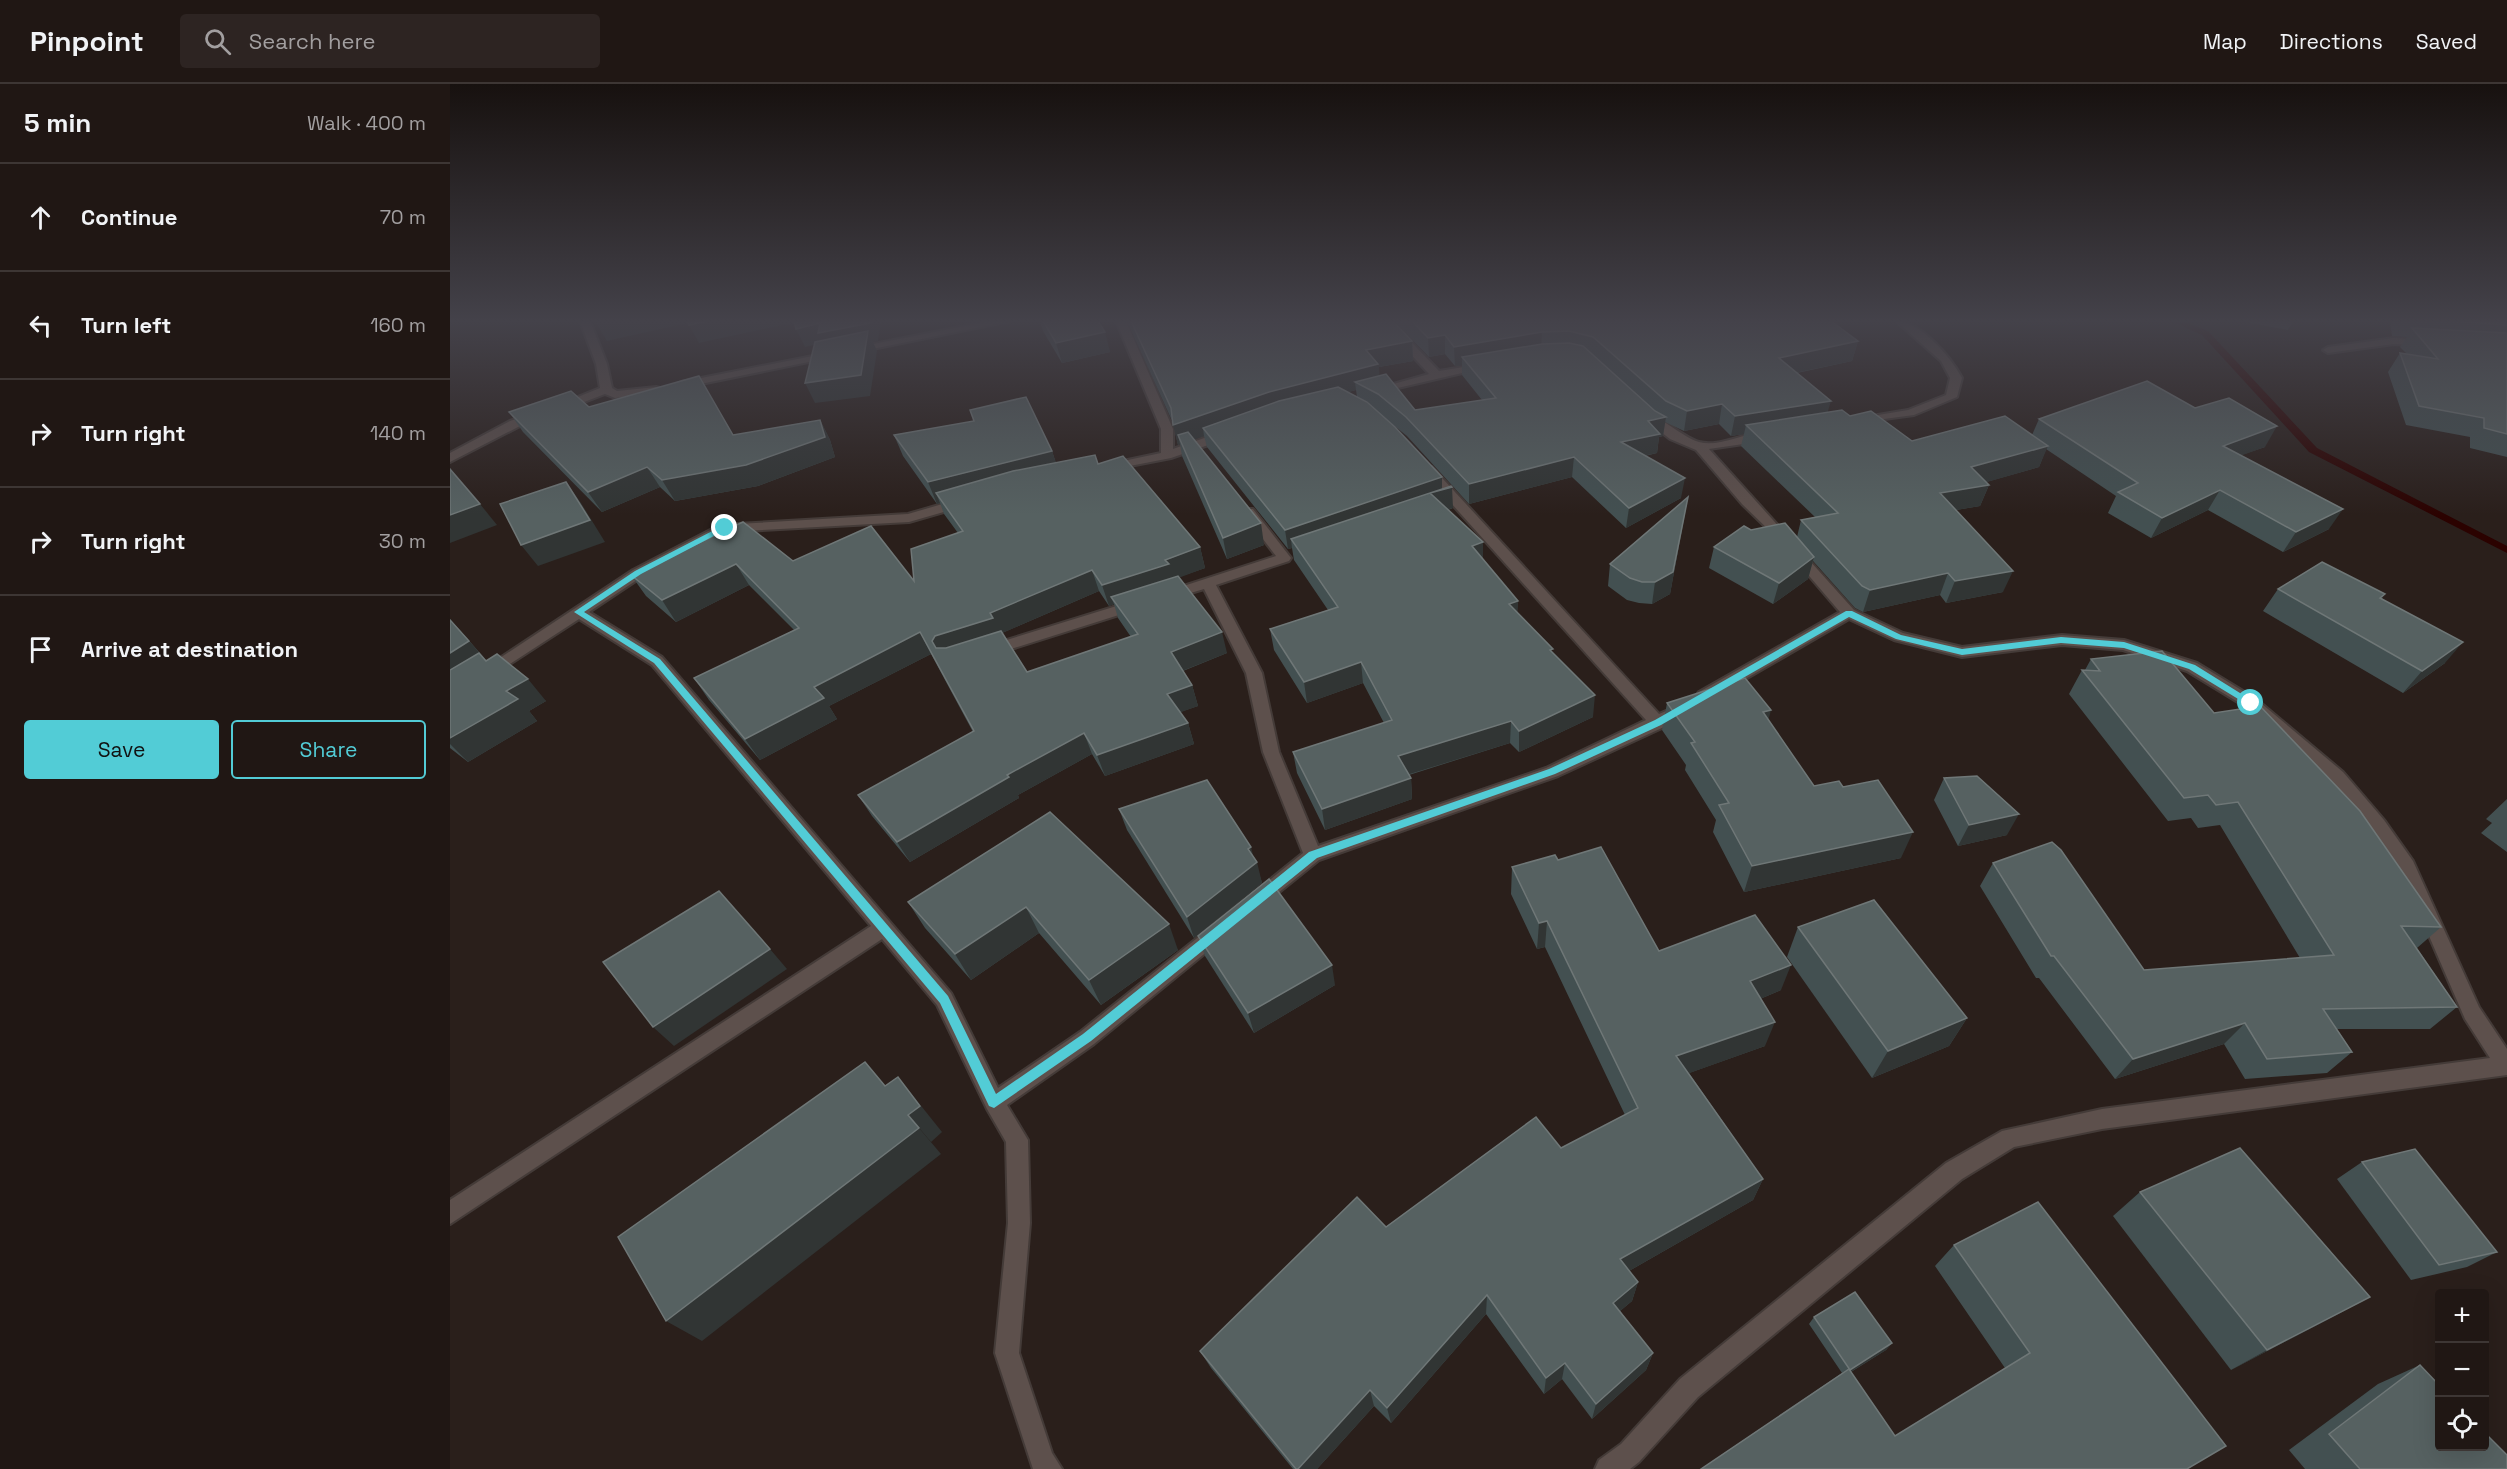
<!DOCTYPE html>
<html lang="en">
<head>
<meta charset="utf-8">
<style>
	:root { --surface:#201714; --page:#2d2422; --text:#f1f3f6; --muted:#a29fa0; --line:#3d3634; --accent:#52ccd6 }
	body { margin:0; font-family:"Space Grotesk",sans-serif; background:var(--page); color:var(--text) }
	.controls { position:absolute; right:18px; bottom:18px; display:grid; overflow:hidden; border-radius:6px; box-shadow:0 6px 24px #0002 }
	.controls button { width:54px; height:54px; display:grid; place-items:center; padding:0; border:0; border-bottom:2px solid var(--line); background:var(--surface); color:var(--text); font:30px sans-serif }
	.stop { position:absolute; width:18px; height:18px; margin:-14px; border:4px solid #52ccd6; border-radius:50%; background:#fff }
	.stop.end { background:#52ccd6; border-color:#fff; box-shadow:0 2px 6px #0008 }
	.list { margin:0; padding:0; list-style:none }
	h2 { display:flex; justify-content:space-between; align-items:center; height:78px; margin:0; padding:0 24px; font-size:26px }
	h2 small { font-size:20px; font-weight:400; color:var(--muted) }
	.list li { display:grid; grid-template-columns:39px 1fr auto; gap:18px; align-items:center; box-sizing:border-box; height:108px; padding:0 24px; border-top:2px solid var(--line) }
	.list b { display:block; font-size:22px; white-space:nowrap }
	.list em { font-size:20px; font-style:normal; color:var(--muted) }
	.actions { display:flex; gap:12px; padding:18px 24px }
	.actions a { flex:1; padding:14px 0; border:2px solid var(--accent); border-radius:6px; text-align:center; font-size:21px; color:var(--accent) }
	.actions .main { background:var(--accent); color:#111 }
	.icon { flex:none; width:33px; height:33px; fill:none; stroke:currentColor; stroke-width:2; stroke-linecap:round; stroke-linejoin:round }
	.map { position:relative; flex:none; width:2057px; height:1385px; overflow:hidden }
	header { display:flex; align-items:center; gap:36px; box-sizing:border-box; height:84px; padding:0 30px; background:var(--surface); border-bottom:2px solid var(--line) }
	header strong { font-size:28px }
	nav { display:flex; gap:33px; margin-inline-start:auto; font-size:21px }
	.search { width:420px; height:54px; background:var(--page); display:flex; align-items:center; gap:15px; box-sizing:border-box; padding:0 21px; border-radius:6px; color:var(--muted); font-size:22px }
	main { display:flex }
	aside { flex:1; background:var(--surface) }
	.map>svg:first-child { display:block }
</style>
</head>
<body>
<header>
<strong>Pinpoint</strong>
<div class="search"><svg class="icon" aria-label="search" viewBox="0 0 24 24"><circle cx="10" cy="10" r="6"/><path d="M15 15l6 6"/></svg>Search here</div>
<nav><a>Map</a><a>Directions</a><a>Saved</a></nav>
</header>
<main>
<aside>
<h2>5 min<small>Walk · 400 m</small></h2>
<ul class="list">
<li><svg class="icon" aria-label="ahead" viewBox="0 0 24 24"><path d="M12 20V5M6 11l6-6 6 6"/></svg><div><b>Continue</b></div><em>70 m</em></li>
<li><svg class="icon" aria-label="left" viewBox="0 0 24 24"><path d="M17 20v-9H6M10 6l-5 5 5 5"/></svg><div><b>Turn left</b></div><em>160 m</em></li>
<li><svg class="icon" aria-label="right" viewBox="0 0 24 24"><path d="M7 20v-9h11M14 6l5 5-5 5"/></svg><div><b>Turn right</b></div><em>140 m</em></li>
<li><svg class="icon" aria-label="right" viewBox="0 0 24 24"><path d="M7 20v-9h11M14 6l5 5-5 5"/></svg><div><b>Turn right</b></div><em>30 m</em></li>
<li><svg class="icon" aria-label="arrive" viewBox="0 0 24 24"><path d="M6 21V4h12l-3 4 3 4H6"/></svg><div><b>Arrive at destination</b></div></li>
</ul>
<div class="actions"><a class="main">Save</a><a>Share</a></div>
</aside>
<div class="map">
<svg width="2057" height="1385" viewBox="0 0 2057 1385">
	<rect width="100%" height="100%" fill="#2a1f1b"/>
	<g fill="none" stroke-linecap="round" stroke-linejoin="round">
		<polygon fill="#2b0200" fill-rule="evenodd" points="1721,237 1732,237 1758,247 1867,364 2057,462 2057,469 1859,368 1752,251"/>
		<g stroke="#443b38" stroke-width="4">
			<g id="minor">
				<polygon points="130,237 140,237 157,280 162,304 167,307 206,303 210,304 210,308 165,314 155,310 116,325 108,325 108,321 150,304 146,280"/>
				<polygon points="540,237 560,237 231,304 225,301 231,298"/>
				<polygon points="666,237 676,237 723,345 723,365 777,346 781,347 781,353 721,374 654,387 654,381 711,369 711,345"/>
				<polygon points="930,237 941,237 989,287 1032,280 1038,283 922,310 922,306 979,290"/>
				<path d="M 1446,237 C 1470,237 1501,273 1512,294 L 1507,313 L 1464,331 L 1404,339 L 1404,335 L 1458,326 L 1496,311 L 1500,294 L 1491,277 Z"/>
				<polygon points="1944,254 1975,256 1980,259 1975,262 1944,260 1878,269 1873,266 1878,263"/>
				<polygon points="87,328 91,330 91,334 68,343 0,378 0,369 60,337"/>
				<path d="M 1193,330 C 1205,327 1233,354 1249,358 C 1271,364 1296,346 1318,350 L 1318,356 L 1314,357 L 1259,365 L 1404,526 L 1453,549 L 1512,563 L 1612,551 L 1674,556 L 1747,579 L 1806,615 L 1893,688 L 1934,736 L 1963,777 L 2029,923 L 2057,965 L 2057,991 L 1652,1045 L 1564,1063 L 1512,1095 L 1248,1313 L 1189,1378 L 1180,1385 L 1145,1385 L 1149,1376 L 1171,1360 L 1230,1295 L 1496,1079 L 1552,1047 L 1652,1025 L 2040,974 L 2015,935 L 1950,785 L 1922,746 L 1881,696 L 1796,623 L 1737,587 L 1673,566 L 1612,561 L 1512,573 L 1444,556 L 1399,535 L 1259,616 L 1249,616 L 1246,612 L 1249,608 L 1390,528 L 1325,452 L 1292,420 L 1246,366 L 1220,355 L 1193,334 Z"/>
				<polygon points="978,382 982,383 1209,630 1232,620 1240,625 1214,643 1108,692 869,776 813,821 807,823 801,821 798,816 801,811 853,769 813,668 796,589 754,505 717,516 710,512 712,509 826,472 792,428 793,425 803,425 841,474 839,477 766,501 812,589 829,668 868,762 1096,684 1196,636 974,389 972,386"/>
				<polygon points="513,414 519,418 518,421 459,438 278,448 193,492 139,528 212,573 501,909 548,1004 630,948 761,843 768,840 775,843 777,848 775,853 644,960 557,1021 578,1056 580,1139 569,1269 602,1369 612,1385 583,1385 545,1269 558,1139 556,1058 537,1025 487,921 432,855 0,1140 0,1116 421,842 202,581 129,535 0,619 0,607 183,486 270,441 458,430"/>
				<polygon points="686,516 691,518 693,521 691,524 539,572 532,567 534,563"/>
			</g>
		</g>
		<use href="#minor" fill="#5d504c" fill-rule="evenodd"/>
	</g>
	<g fill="#435051" fill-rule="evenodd">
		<polygon points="590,237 648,237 660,268 612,279 593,247"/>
		<path d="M 677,237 L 943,237 L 962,257 L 963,277 L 929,283 L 929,292 L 965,326 L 1032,316 L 1012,291 L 1012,281 L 1005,282 L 995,270 L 979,273 L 944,237 L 1387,237 L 1382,238 L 1408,257 L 1402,277 L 1347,289 L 1378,328 L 1400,332 L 1462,357 L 1582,351 L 1589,335 L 1815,363 L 1791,371 L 1879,445 L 1833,468 L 1758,426 L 1701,454 L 1658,429 L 1666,412 L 1596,365 L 1589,383 L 1536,398 L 1539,401 L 1530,422 L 1506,426 L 1553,508 L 1496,519 L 1490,511 L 1413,528 L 1405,524 L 1363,477 L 1358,495 L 1323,520 L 1259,484 L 1264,463 L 1301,446 L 1347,453 L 1351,436 L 1365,433 L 1291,362 L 1294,350 L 1281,352 L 1269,340 L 1234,347 L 1215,338 L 1213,352 L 1209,353 L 1207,369 L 1195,372 L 1231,414 L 1176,444 L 1122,393 L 1019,420 L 957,352 L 937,336 L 992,405 L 1003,424 L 998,426 L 1033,458 L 1033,475 L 1068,517 L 1067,528 L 1102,569 L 1143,633 L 1069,668 L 1060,659 L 959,691 L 961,694 L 962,715 L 875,746 L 847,689 L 843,668 L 934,639 L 913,599 L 857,619 L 824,566 L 820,545 L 878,526 L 844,476 L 842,464 L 838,465 L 757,363 L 754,352 L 744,355 L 814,461 L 777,475 L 732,372 L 730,360 L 728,361 L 723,339 ZM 906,306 L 907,313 L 898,308 Z"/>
		<polygon points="1790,237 1843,237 1838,246"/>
		<polygon points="1940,237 2057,237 2057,373 2020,364 2020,353 1956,341 1938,288 1950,269 1957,270 1950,263 1957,253 1942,252"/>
		<polygon points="139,323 283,351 370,336 380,356 385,373 308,402 225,417 210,403 152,428 73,348 59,328"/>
		<path d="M 444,351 L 602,367 L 606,379 L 648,380 L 750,463 L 755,484 L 729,493 L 777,569 L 733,587 L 742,601 L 748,622 L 730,628 L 738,639 L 744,660 L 655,692 L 642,670 L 568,711 L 569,714 L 460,778 L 422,732 L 408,711 L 523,648 L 481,570 L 379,622 L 387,635 L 310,676 L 259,616 L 244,594 L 344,546 L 299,501 L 226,538 L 196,512 L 181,491 L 293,438 L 343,477 L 464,497 L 508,449 L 494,430 L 490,419 L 487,420 L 453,372 ZM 649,507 L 659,522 L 664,520 L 668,534 L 681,553 L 577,588 L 552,549 Z"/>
		<polygon points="1238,413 1220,510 1202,520 1189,519 1177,516 1158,502 1160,480"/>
		<polygon points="1828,505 1935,510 1932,514 1995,579 1953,609 1813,527"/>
		<polygon points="0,535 36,576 96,617 79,627 87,637 18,678 0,664"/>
		<polygon points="1641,575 1764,629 1991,843 1967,864 2007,923 1980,945 1887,945 1902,968 1877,989 1795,995 1774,960 1665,995 1589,894 1586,894 1530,802 1543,779 1694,886 1850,874 1770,741 1748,744 1741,734 1718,737 1619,610 1632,586 1635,586"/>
		<polygon points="1217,619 1318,636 1364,702 1393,703 1451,774 1294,808 1263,748 1266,736 1235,686 1236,681 1212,646"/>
		<polygon points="1494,694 1557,751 1508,762 1484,716"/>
		<polygon points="2057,715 2057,768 2031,749 2042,739 2036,735"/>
		<polygon points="669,725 804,773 812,799 744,854 677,746"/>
		<polygon points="600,728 728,866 651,921 589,849 521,896 475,844 458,818"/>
		<polygon points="1108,776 1209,867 1331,906 1310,915 1315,962 1239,989 1313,1095 1303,1116 1179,1187 1188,1198 1182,1217 1170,1227 1203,1269 1196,1286 1142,1335 1112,1295 1094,1310 1036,1230 941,1339 924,1322 867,1385 843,1385 761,1284 750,1267 936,1143 1111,1064 1175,1031 1095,863 1087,865 1061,810 1062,783"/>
		<polygon points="1348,843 1517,934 1499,962 1422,994 1337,873"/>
		<polygon points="748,852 885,901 804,949 755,872"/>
		<polygon points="1912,1078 2047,1168 2017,1183 1961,1196 1887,1095"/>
		<polygon points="1690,1108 1920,1213 1781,1286 1663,1132"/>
		<polygon points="1504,1161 1737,1385 1251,1385 1392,1289 1359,1240 1364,1233 1442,1259 1436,1266 1401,1288 1445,1352 1555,1284 1485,1182"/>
		<polygon points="1970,1281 2057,1385 1855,1385 1839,1366 1928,1300"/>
	</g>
	<g fill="#313534">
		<polygon points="155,237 246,237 157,257 146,239"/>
		<polygon points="257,237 347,237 347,238 249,259 239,241"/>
		<polygon points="421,237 431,237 428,257 423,258 427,267 420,312 365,319 355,299 372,259 355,263 346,245 370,239"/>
		<polygon points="655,248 660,268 612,279 606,259"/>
		<polygon points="1092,248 1091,268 1012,273 1012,281 1005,282 1004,263"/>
		<polygon points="995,251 995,270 979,273 978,254"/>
		<polygon points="962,257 963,277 929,283 930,300 905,298 906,306 822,328 753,344 754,352 732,360 728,351 730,360 728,361 723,341 916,266"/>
		<polygon points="1408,257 1402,277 1325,293 1329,274"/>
		<polygon points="1381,317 1375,337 1296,341 1294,350 1281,352 1285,332"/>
		<polygon points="1272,320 1269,340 1234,347 1237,327"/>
		<polygon points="1216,333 1213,352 1209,353 1207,369 1169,377 1171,358 1198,337"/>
		<polygon points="370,336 380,356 385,373 308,402 225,417 212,396"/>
		<polygon points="1827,342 1815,363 1762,382 1773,362"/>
		<polygon points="1598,362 1589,383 1513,405 1521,383"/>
		<polygon points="602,367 609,388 486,409 490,419 487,420 478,398"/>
		<polygon points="1124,373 1122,393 1019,420 1019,400"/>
		<polygon points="197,383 210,403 152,428 138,408"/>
		<polygon points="992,393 992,406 1002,403 1003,424 981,430 841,455 842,464 838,465 835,446"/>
		<polygon points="1235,394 1231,414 1176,444 1179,424"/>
		<polygon points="116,398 131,419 155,458 88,482 71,461"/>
		<polygon points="1539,401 1530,422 1482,430 1490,409"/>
		<polygon points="1770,406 1758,426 1701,454 1712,434"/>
		<polygon points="1238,413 1220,510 1202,520 1205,498"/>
		<polygon points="30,420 47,441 0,459 0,431"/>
		<polygon points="1893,425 1879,445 1833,468 1846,448"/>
		<polygon points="811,439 814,461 777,475 773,454"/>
		<polygon points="1033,458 1033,479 1022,462"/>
		<polygon points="750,463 755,484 723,496 661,513 664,520 659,522 652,501"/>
		<polygon points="1364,473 1358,495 1323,520 1329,499"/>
		<polygon points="286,480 299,501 226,538 212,516"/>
		<polygon points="642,486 649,507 550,550 492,578 482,557 485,552"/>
		<polygon points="1563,487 1553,508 1496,519 1505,497"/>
		<polygon points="1498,489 1490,511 1413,528 1420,506"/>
		<polygon points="1068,517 1067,538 1059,520"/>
		<polygon points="0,535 55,598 0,604"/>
		<polygon points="470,548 481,570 379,622 387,635 310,676 295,655 364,603"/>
		<polygon points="772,548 777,569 727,589 721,568"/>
		<polygon points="2013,558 1995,579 1953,609 1972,587"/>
		<polygon points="911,578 913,599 857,619 854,598"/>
		<polygon points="78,595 96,617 79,627 87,637 18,678 0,660 0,654 56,607"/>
		<polygon points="742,601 748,622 723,631 717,610"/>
		<polygon points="1145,611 1143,633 1069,668 1069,647"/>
		<polygon points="1321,626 1314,653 1313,628"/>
		<polygon points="1061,637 1060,659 950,693 948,672"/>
		<polygon points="738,639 744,660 655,692 647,671"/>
		<polygon points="634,649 642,670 568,711 569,714 460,778 447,758 557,691"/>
		<polygon points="961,694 962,715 875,746 872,725"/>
		<polygon points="1569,730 1557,751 1508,762 1519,741"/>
		<polygon points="1463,748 1451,774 1294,808 1302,782"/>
		<polygon points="801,763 805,779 807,778 812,799 744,854 737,833 798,765"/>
		<polygon points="576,823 589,849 521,896 505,870"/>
		<polygon points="1097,837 1095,863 1087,865 1089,839"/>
		<polygon points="719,840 728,866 651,921 639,896"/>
		<polygon points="320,865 337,885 224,962 203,943"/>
		<polygon points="882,881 885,901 804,949 798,929"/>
		<polygon points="1341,881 1331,906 1291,923 1300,897"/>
		<polygon points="1517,934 1499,962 1422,994 1438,967"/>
		<polygon points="1325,938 1315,962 1220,996 1226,972"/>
		<polygon points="1795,939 1774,960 1665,995 1683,975"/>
		<polygon points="448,993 492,1048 481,1058 458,1031"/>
		<polygon points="469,1044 491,1070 252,1257 216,1237"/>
		<polygon points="1313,1095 1303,1116 1165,1195 1170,1175"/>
		<polygon points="1188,1198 1182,1217 1158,1237 1163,1219"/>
		<polygon points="1037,1211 1036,1230 941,1339 937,1324"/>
		<polygon points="1920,1213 1881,1234 1781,1286 1817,1266"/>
		<polygon points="1442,1259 1436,1266 1394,1292 1400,1286"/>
		<polygon points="1203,1269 1196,1286 1142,1335 1146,1320"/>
		<polygon points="1115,1279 1112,1295 1094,1310 1096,1294"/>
		<polygon points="920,1306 924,1322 867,1385 848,1385"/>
	</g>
	<g fill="#566161" stroke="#6f7777" stroke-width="1.5">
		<polygon points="238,237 257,237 239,241"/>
		<polygon points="344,237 421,237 421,239 368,249 370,239 346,245"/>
		<polygon points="593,237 648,237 655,248 606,259"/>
		<polygon points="681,237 943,237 962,257 916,266 928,280 819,308 723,341 721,324"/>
		<polygon points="962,237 1381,237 1408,257 1329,274 1381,317 1285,332 1272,320 1237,327 1216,317 1143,253 1119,247 1092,248 1004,263 995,251 978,254"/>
		<polygon points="2001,237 2057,237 2057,241"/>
		<polygon points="1962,244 2057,249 2057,350 2034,344 2034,334 1969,322 1950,269 1988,275"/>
		<polygon points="418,247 411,291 355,299 365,258"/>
		<polygon points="1119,259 1133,262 1205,327 1216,333 1198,337 1210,350 1171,358 1235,394 1179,424 1124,373 1019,400 956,333 928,310 905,298 936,290 965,326 1046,314 1012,273 1092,260"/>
		<polygon points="249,292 283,351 370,336 375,353 296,381 212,396 197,383 138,408 59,328 121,307 139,323"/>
		<polygon points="1697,297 1745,324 1779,314 1827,342 1773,362 1893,425 1846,448 1770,406 1712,434 1668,408 1688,399 1589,335"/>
		<polygon points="888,303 917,318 945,343 992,393 835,446 753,344 829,317"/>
		<polygon points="576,313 602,367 478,398 444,351 524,337 520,326"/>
		<polygon points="1392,326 1400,332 1421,327 1462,357 1555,332 1598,362 1521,383 1539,401 1490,409 1563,487 1505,497 1498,489 1420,506 1412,502 1351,436 1388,429 1296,341"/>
		<polygon points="738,348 811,439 773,454 728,351"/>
		<polygon points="645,371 648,380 673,372 750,463 715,476 719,480 652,501 642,486 540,529 543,534 485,552 482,557 486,564 496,564 551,547 577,588 688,550 661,513 728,492 772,548 721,568 742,601 717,610 738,639 647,671 634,649 557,691 559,693 447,758 408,711 524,647 470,548 364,603 374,614 295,655 244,594 349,544 286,480 212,516 181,491 293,438 343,477 421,442 464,497 461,465 513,447 486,409 563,387"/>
		<polygon points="0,385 30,420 0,431"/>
		<polygon points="116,398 140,436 71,461 50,420"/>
		<polygon points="1001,402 1002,403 980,409 1033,458 1022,462 1068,517 1059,520 1103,565 1100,566 1145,611 1069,647 1061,637 948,672 961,694 872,725 843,668 942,636 911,578 854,598 820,545 888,523 841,455"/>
		<polygon points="1238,413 1223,488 1205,498 1192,498 1180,494 1160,480"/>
		<polygon points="1335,439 1364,473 1329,499 1264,463 1294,442 1301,446"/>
		<polygon points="1872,478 1935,510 1930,514 2013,558 1972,587 1828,505"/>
		<polygon points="0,536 19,557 0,569"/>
		<polygon points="1712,567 1764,629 1810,622 1910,727 1991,843 1951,842 2007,923 1873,925 1902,968 1817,975 1795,939 1683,975 1604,872 1601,872 1543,779 1602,758 1611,766 1694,886 1884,871 1788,718 1766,721 1758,711 1734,714 1632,586 1650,587 1641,575"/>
		<polygon points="29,569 36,577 47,570 78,595 56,607 68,615 0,654 0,586"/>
		<polygon points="1295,594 1321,626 1313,628 1364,702 1389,697 1393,703 1428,696 1463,748 1302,782 1269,721 1279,719 1241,659 1245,658 1217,619"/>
		<polygon points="1527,692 1569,730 1519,741 1494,694"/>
		<polygon points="757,696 801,763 798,765 807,778 737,833 669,725"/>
		<polygon points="600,728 719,840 639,896 576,823 505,870 458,818"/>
		<polygon points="1151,763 1209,867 1305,831 1341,881 1300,897 1325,938 1226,972 1313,1095 1170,1175 1188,1198 1163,1219 1203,1269 1146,1320 1115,1279 1096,1294 1037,1211 937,1324 920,1306 848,1385 846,1385 750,1267 907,1113 936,1143 1086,1033 1111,1064 1188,1024 1097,837 1089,839 1062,783 1105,771 1108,776"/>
		<polygon points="819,795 882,881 798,929 748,852"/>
		<polygon points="269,807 320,865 203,943 153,878"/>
		<polygon points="1424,816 1517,934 1438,967 1348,843"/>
		<polygon points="415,978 435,1002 448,993 470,1022 458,1031 469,1044 216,1237 168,1153"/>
		<polygon points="1790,1064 1920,1213 1817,1266 1690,1108"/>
		<polygon points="1965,1065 2047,1168 1989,1181 1912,1078"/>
		<polygon points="1588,1118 1776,1362 1737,1385 1251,1385 1399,1285 1445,1352 1580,1269 1504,1161"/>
		<polygon points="1405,1208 1442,1259 1400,1286 1364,1233"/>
		<polygon points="1970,1281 1989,1301 1989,1362 2034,1362 2034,1348 2057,1371 2057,1385 1910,1385 1879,1350"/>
	</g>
	<linearGradient id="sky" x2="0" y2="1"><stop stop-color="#17110f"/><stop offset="0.55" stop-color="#44424a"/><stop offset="1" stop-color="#44424a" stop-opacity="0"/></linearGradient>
	<rect width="2057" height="431" fill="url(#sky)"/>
	<polygon fill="#52ccd6" points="272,442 279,444 191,490 134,528 210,575 498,912 546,1010 633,950 859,768 1099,685 1205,636 1396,527 1402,527 1451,551 1512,565 1611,553 1674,558 1745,581 1806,619 1798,621 1739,585 1674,564 1611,559 1512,571 1446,555 1399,533 1211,641 1105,690 867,774 641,957 544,1024 539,1022 490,919 204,579 124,528 185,487"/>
</svg>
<div class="controls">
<button>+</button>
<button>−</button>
<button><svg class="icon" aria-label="locate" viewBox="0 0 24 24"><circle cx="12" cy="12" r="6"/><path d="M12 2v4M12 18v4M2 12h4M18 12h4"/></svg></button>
</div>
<div class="stop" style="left:1801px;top:619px"></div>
<div class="stop end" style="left:275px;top:444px"></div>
</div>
</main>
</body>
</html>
